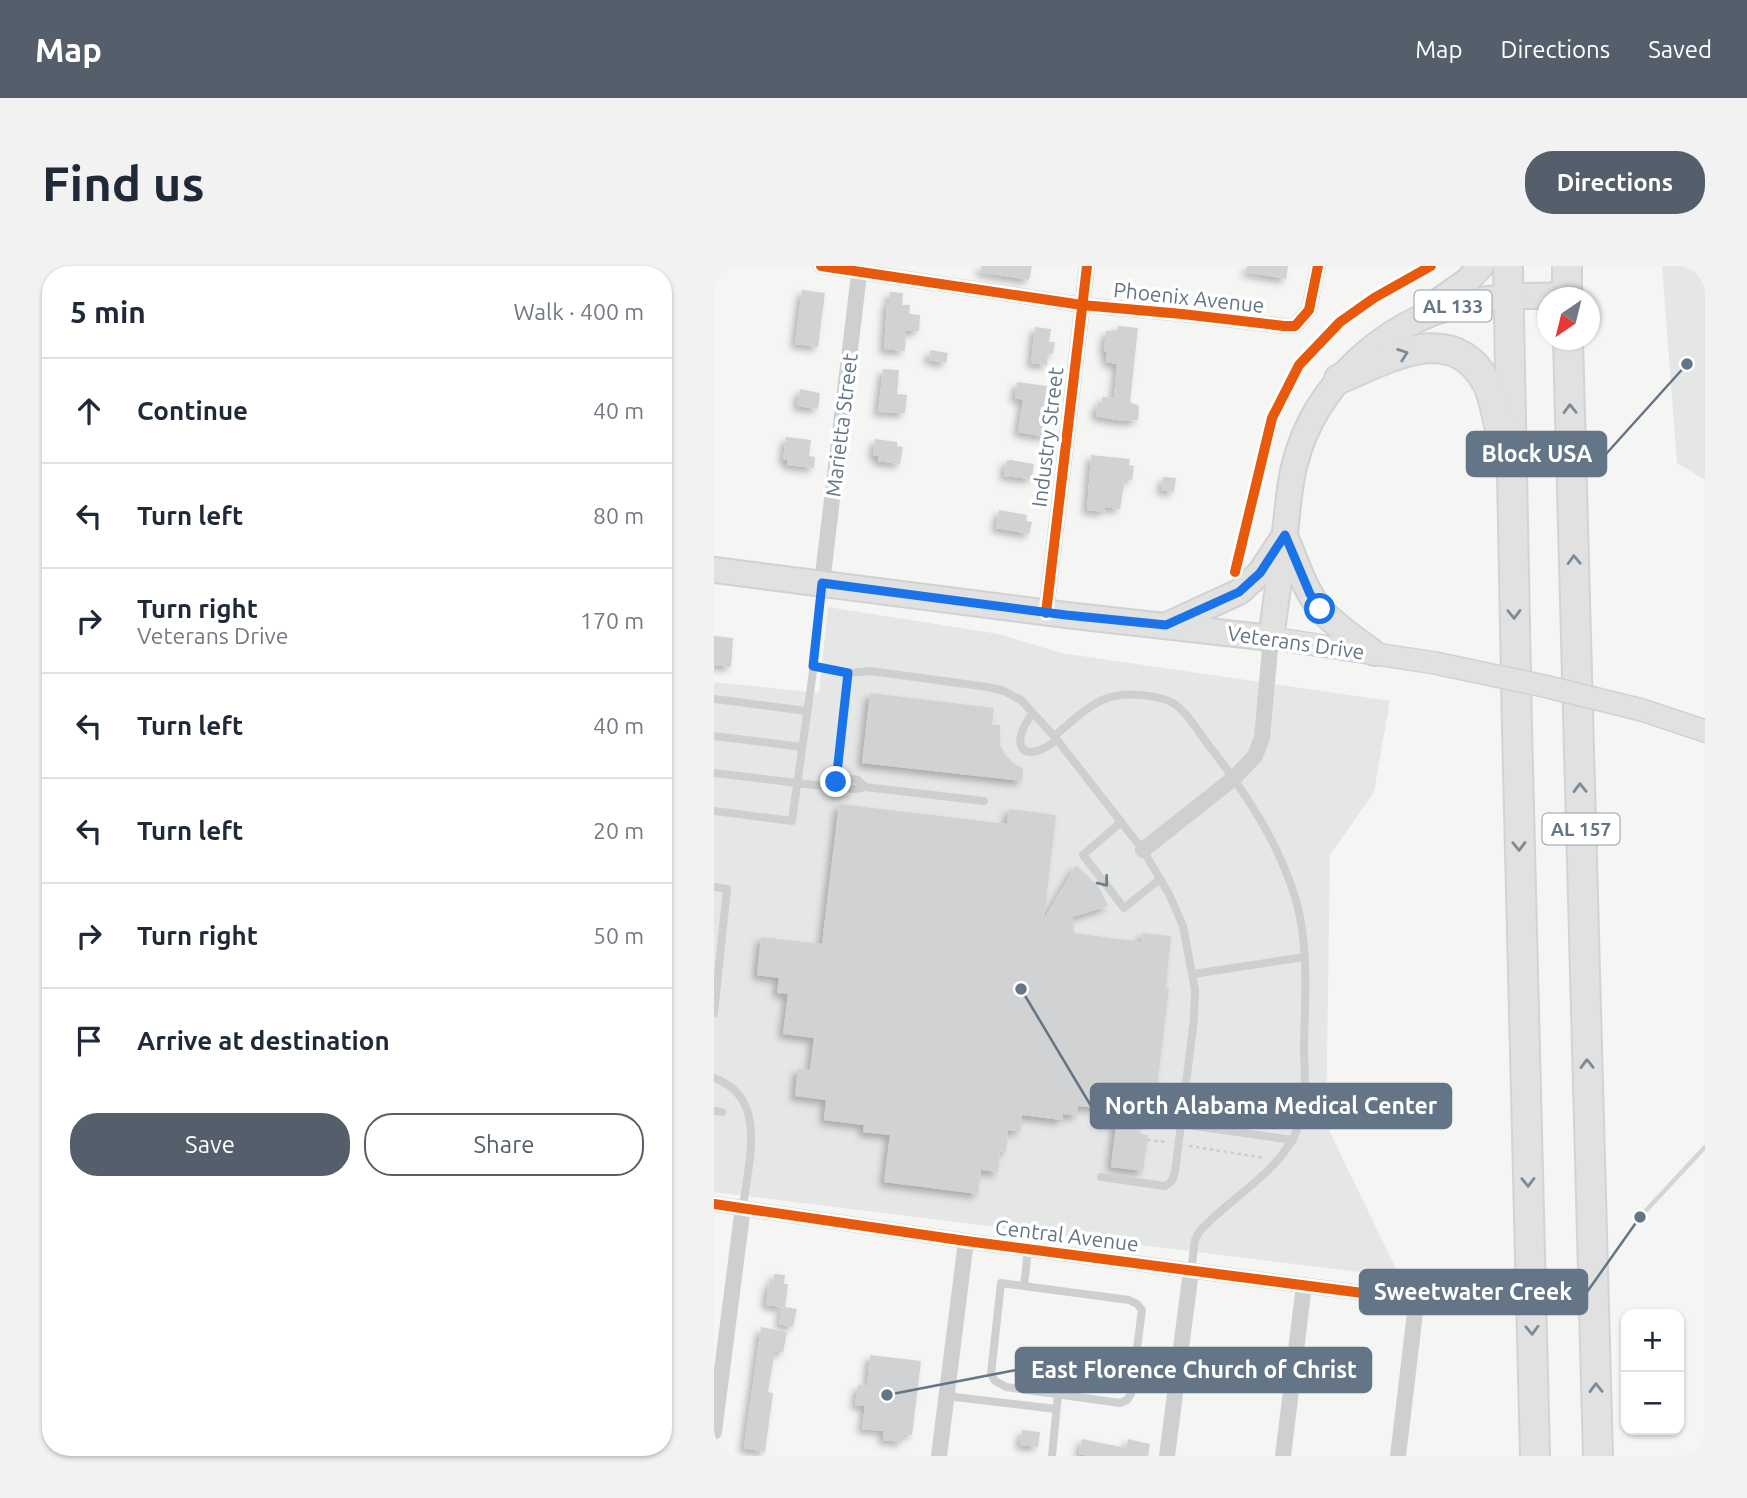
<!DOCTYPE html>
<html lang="en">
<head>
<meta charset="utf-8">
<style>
	:root { --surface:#fff; --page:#f2f2f3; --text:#1f2937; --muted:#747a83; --line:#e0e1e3; --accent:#555f6c }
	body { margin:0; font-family:Ubuntu,sans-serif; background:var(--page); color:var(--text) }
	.controls { position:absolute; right:21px; bottom:21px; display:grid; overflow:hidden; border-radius:14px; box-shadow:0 2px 5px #0004 }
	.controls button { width:63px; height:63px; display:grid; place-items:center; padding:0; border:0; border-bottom:2px solid var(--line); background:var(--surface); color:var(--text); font:35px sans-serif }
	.compass { position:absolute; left:823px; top:21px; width:63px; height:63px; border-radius:50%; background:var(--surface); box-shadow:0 2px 5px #0004; rotate:215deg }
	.stop { position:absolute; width:21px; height:21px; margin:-16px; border:5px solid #1a73e8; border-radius:50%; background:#fff }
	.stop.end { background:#1a73e8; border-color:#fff; box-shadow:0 2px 7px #0008 }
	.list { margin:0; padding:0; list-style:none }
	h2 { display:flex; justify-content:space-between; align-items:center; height:91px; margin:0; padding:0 28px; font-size:30px }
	h2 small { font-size:23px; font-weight:400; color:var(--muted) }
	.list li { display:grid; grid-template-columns:46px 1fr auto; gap:21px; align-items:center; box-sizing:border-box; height:105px; padding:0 28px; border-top:2px solid var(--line) }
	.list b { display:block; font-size:26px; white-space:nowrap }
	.list p { margin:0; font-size:23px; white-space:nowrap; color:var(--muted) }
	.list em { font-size:23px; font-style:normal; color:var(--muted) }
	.actions { display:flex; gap:14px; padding:21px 28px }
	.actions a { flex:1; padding:16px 0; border:2px solid var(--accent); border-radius:28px; text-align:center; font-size:24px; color:var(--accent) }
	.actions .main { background:var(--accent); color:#fff }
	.icon { flex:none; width:38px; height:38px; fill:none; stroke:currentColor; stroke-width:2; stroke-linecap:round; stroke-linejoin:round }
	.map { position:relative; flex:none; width:991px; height:1190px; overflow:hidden; border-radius:28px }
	header { display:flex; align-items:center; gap:42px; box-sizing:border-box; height:98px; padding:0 35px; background:var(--accent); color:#fff }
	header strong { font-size:33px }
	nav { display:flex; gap:38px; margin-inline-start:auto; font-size:24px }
	.intro { display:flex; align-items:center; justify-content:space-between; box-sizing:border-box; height:168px; padding:0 42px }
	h1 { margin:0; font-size:49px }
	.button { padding:18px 32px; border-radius:28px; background:var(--accent); color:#fff; font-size:24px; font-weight:700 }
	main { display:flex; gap:42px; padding:0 42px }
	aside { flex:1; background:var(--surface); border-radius:28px; box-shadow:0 2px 5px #0004 }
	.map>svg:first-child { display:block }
</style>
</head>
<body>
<header>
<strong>Map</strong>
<nav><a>Map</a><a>Directions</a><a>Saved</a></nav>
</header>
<div class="intro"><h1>Find us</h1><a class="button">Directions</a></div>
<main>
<aside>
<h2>5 min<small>Walk · 400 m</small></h2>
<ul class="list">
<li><svg class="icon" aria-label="ahead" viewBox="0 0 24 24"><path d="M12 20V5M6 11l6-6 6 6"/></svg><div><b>Continue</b></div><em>40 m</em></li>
<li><svg class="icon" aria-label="left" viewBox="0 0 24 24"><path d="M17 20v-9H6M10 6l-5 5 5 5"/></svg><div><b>Turn left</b></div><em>80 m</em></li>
<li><svg class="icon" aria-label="right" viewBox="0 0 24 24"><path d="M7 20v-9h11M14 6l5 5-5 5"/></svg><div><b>Turn right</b><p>Veterans Drive</p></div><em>170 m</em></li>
<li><svg class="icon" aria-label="left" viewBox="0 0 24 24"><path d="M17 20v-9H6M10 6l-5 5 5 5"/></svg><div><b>Turn left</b></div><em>40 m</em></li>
<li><svg class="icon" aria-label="left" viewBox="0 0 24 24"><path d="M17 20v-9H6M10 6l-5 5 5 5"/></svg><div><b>Turn left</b></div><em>20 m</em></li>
<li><svg class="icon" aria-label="right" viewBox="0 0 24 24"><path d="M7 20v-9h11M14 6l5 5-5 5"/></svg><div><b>Turn right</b></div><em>50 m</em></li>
<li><svg class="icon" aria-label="arrive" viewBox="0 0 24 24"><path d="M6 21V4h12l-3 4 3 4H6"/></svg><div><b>Arrive at destination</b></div></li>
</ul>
<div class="actions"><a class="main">Save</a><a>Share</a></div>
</aside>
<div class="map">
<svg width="991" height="1190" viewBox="0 0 991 1190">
	<defs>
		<filter id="shadow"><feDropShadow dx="-4.5" dy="4.5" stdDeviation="3.5" flood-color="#0004"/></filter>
	</defs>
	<rect width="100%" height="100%" fill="#f5f5f3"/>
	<g fill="#e5e7e6">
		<polygon points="948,0 991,0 991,214 963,197"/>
		<polygon points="114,341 285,368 347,387 676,435 660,526 616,589 612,858 686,1011 0,926 0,416 105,427"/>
	</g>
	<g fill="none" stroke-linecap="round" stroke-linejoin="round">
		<polyline stroke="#cfd7da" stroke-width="4.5" points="926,951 991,881"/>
	</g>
	<g fill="#d1d2d3" filter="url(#shadow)">
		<polygon points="267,0 318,0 315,14 267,6"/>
		<polygon points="533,0 574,0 572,13 533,6"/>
		<polygon points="88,24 111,27 104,81 81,78"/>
		<polygon points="176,26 189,27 188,39 196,39 195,48 206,49 205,65 192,65 191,85 170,83 173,37 175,37"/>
		<polygon points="404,60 424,62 416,136 425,140 424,154 408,155 382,150 383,138 387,138 388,131 400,132 403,98 392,96 393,86 390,85 392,65 404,64"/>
		<polygon points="321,61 337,63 335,76 341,76 339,87 334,87 333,99 317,97"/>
		<polygon points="216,84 234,87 232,97 215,94"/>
		<polygon points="169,103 185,104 183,128 193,129 191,147 164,146"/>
		<polygon points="303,116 333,120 327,158 334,159 332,171 304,166 309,134 301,132"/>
		<polygon points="86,123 106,127 104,143 83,140"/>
		<polygon points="72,171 97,174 95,190 101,191 100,202 73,199 74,194 69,194"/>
		<polygon points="161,173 183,176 183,180 189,181 186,198 164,195 164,190 159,189"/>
		<polygon points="377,189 416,193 415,199 420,200 418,214 411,213 406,243 391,241 390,246 373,244"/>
		<polygon points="297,194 320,198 318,213 290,210 292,195"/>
		<polygon points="449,211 462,212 460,226 447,224"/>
		<polygon points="285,244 313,249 312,255 318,256 315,268 282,262"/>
		<polygon points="0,370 19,372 17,401 0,399"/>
		<polygon points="156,427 280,442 278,459 286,459 286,479 291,488 299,497 309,502 308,515 148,497"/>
		<polygon points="125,538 293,558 295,543 342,549 330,653 362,599 385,621 394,640 359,651 360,667 427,676 428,667 457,670 452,721 455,722 440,846 429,845 426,868 434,869 429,905 397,901 402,859 383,857 384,842 364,840 363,850 349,848 348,854 308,849 306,865 294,864 292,886 286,885 284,906 267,904 264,928 170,916 176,869 149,866 150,859 110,854 112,834 81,830 84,802 96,804 100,772 69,768 74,728 63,727 65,712 43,709 47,671 108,678"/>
		<polygon points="60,1008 71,1009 70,1018 74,1018 71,1041 83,1043 79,1061 65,1058 69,1041 52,1039 55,1016 59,1017"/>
		<polygon points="47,1061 73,1066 69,1087 61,1085 54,1126 59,1127 51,1186 30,1182 30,1180"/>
		<polygon points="156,1089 207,1095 198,1169 190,1168 189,1176 169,1174 170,1165 148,1163 151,1140 141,1139 144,1119 153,1120"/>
		<polygon points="308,1164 326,1166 324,1181 306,1179"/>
		<polygon points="368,1173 412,1182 414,1173 436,1178 434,1190 376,1190 365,1188"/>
	</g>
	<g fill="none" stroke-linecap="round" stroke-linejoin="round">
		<g stroke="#d0d2d3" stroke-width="24">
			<g id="secondary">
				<polyline points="557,372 721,397"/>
				<polyline points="928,444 991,465"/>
			</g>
		</g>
		<g stroke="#d0d2d2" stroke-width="28">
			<g id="primary">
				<polyline points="719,39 753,15 767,0"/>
				<path d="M 571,270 C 582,295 590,324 608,345 C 623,361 643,374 660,387"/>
				<path d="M 0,304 L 352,349 L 557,372 C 562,336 567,301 571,266 C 574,243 575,219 581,197 C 601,119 670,57 747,38 C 782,29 818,30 853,29"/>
				<polyline points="453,359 525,326 546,307 567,275"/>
			</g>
		</g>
		<g stroke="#d2d3d3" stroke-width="32">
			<g id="highway">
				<polyline points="794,0 803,463 821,1190"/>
				<polyline points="853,0 853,32"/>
				<polyline points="854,74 884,1190"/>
				<path d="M 625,113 C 674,93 738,53 773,117 C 780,130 782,148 786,163"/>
			</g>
		</g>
		<g stroke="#cccdcd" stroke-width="2.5" stroke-dasharray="3.5 3.5" stroke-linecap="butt">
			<polyline points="433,874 454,876"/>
			<polyline points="475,880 551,892"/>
		</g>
		<g stroke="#ced0d0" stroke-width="8">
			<polyline points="99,400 134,407 156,405 274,421 290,425 307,434 340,470 429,584 455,628 469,660 481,724 480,753 461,906 458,915 451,920 387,911"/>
			<polyline points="0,433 93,445"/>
			<path d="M 319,447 C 294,478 308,501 343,474"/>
			<polyline points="0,470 88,481"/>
			<path d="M 340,470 C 358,456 378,434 401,430 C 417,427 445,429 459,437 C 473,446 483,464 493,477 C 531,526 566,577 583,638 C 595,683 591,733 590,780 C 590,806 594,835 585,859 C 568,906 517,930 485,966 L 481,974 L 477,1005"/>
			<polyline points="0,507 109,520 122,516 134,407"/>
			<path d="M 132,512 L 144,514 L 151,521 C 139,525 132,523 122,516 Z"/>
			<polyline points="151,521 270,535"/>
			<polyline points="0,545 78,555 100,398 108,320"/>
			<polyline points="407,556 369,589 410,642 446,613"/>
			<polyline points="0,621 13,623 0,747"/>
			<polyline points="479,708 591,691"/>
			<path d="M 0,812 C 55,831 34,897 29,941"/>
			<polyline points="0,845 8,846"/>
			<polyline points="466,858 579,874"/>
			<polygon points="287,1017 415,1034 423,1038 428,1044 417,1128 413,1134 406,1137 292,1121 281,1115 277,1108"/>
			<polyline points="310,1020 314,984"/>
			<polyline points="232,1130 342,1143"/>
			<polyline points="338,1190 344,1128"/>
		</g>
		<g stroke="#ced0d0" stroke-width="16">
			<polyline points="107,0 368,39 468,48 570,60 581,60 595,44 604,0"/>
			<polyline points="108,317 146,0"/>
			<polyline points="332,347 373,0"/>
			<polyline points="429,584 520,512 541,490 548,472 557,372"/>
			<polyline points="0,938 252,975 702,1034"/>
			<polyline points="0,1166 29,941"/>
			<polyline points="225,1190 252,975"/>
			<polyline points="453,1190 477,1005"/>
			<polyline points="569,1190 590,1019"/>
			<polyline points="684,1190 705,1013"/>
		</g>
		<use href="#secondary" stroke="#e1e1e2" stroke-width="21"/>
		<use href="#primary" stroke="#e1e1e2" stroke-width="24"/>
		<use href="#highway" stroke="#e1e1e2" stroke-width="28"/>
		<g stroke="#d0d2d3" stroke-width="24" stroke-linecap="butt">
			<polyline id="secondary-bridge" points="721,397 830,420 928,444"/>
		</g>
		<use href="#secondary-bridge" stroke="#e1e1e2" stroke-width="21"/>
		<g stroke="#fff" stroke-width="15">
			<g id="cycleway">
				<polyline points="107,0 368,39 468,48 570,60 581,60 595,44 604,0"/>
				<polyline points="521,306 558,152 585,99 626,56 660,32 717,0"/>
				<polyline points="332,347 373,0"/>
				<polyline points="0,938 252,975 702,1034"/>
			</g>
		</g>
		<use href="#cycleway" stroke="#e8590c" stroke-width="10"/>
	</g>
	<defs><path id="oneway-chevron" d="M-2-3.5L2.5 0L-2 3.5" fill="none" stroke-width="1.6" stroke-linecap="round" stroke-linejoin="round" transform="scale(1.75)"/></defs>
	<g stroke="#7c8b98">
		<use href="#oneway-chevron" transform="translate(689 88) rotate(-20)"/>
		<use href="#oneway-chevron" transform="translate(856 143) rotate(-91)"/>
		<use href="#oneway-chevron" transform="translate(860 294) rotate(-92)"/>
		<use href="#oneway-chevron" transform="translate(800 348) rotate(89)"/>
		<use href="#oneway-chevron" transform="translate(866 522) rotate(-91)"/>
		<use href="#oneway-chevron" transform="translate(805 580) rotate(89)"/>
		<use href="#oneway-chevron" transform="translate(873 798) rotate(-91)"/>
		<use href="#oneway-chevron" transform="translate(814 916) rotate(89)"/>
		<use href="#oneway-chevron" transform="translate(818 1064) rotate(88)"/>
		<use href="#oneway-chevron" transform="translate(882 1122) rotate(-91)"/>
	</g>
	<use stroke="#6e7e8d" href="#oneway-chevron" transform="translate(390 616) rotate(52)"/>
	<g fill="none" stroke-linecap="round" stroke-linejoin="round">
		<polyline stroke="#1a73e8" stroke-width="9" points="122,516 134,407 99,400 108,317 352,349 452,359 525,326 546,307 571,269 596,328 606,343"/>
	</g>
	<g text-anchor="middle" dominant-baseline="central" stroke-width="7" stroke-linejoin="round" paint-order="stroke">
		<g fill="#fff" stroke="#929eaa" stroke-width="2">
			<rect x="700.5" y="24.5" width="77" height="31" rx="5"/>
			<rect x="828.5" y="547.5" width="77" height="31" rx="5"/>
		</g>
		<g font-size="19" font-weight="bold" fill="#637586">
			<text x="739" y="40">AL 133</text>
			<text x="867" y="563">AL 157</text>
		</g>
		<g font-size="21" fill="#637586" stroke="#fff">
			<text transform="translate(475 31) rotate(6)">Phoenix Avenue</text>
			<text transform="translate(127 159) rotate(-83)">Marietta Street</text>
			<text transform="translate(333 171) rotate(-83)">Industry Street</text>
			<text transform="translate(582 376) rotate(8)">Veterans Drive</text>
			<text transform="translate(353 969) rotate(7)">Central Avenue</text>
		</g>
	</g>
	<path fill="none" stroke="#637586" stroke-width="2.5" d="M973 98L892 188M307 723L377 840M926 951L873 1026M173 1129L302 1104"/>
	<g fill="#637586" stroke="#fff" stroke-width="2.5">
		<circle cx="973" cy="98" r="7"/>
		<circle cx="307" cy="723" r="7"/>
		<circle cx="926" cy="951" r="7"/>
		<circle cx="173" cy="1129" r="7"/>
	</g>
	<g fill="#637586" stroke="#637586" stroke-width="2.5">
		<rect x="753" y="166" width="139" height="44" rx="7"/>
		<rect x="377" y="818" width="360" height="44" rx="7"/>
		<rect x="646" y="1004" width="227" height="44" rx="7"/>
		<rect x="302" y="1082" width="355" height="44" rx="7"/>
	</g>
	<g font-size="23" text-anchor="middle" font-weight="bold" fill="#fff">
		<text x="823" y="196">Block USA</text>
		<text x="557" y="848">North Alabama Medical Center</text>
		<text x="759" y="1034">Sweetwater Creek</text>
		<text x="480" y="1112">East Florence Church of Christ</text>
	</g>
</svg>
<div class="controls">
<button>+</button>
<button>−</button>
</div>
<svg class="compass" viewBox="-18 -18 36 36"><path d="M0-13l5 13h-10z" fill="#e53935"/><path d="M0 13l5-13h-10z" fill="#747a83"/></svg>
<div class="stop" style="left:606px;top:343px"></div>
<div class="stop end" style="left:122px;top:516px"></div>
</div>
</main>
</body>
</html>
